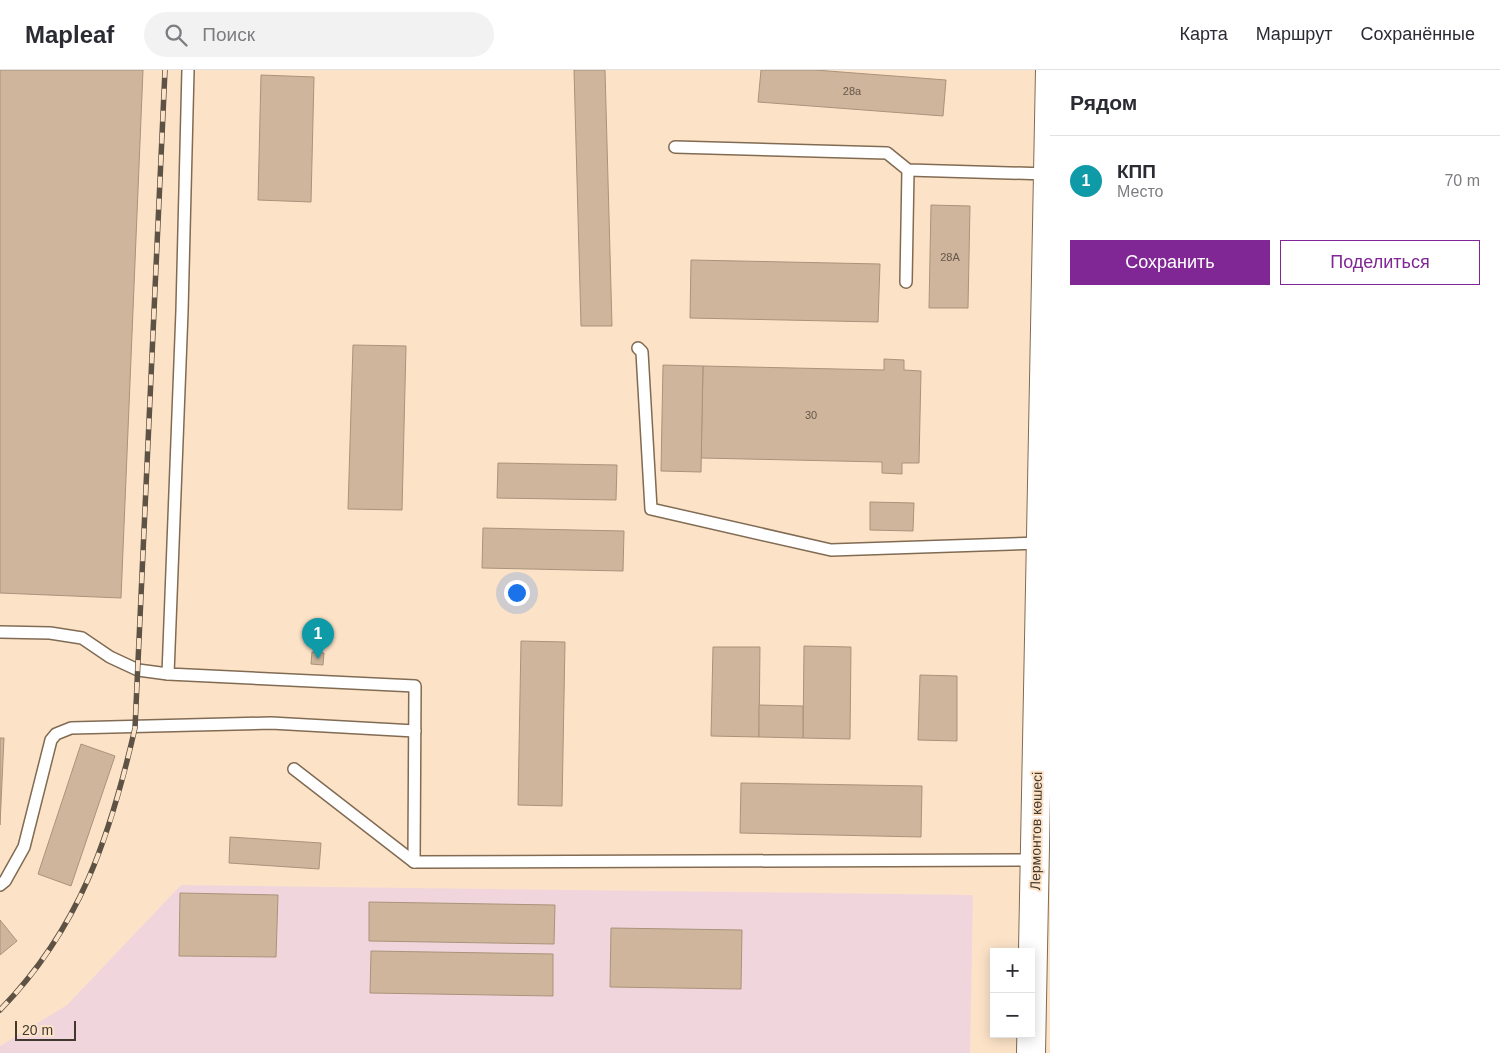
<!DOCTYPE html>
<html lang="ru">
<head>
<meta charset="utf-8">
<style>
	:root { --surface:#fff; --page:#f2f2f3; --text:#2b2b33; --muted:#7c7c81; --line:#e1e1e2; --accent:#812795 }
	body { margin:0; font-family:Arial,sans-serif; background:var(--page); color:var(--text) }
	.controls { position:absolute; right:15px; bottom:15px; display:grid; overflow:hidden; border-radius:0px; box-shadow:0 2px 12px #0003 }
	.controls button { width:45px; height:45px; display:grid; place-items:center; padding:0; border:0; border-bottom:1px solid var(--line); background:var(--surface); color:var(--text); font:25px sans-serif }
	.scale { position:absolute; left:15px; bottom:12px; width:61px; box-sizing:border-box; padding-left:5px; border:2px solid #42382e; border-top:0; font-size:14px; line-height:18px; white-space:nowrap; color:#42382e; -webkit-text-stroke:4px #fce3c8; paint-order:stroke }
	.you { position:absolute; left:516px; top:522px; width:18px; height:18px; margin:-12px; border:4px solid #fff; border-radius:50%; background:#1a73e8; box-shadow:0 0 0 8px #1a73e833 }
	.badge { display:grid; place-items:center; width:32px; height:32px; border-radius:50%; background:var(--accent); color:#fff; font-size:16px; font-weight:700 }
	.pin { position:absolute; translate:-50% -41px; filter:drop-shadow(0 1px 2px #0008) }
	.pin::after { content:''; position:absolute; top:26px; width:18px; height:15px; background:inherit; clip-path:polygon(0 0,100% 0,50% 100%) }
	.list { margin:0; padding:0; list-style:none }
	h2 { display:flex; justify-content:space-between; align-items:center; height:65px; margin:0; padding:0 20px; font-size:21px }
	h2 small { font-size:16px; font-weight:400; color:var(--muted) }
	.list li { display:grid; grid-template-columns:32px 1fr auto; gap:15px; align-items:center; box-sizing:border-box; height:90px; padding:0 20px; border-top:1px solid var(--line) }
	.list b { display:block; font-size:19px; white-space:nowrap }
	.list p { margin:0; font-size:16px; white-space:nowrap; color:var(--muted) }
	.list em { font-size:16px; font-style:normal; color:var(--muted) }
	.actions { display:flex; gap:10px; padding:15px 20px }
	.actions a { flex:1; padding:11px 0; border:1px solid var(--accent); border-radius:0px; text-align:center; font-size:18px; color:var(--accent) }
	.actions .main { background:var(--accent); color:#fff }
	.icon { flex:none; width:28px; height:28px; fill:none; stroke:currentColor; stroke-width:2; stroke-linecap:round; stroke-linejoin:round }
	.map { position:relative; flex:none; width:1050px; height:983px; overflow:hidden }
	header { display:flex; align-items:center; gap:30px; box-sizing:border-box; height:70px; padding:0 25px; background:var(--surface); border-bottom:1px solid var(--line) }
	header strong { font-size:24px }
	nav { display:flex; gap:28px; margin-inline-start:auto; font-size:18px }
	.search { width:350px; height:45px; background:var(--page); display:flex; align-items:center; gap:12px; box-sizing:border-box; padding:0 18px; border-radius:28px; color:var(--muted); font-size:19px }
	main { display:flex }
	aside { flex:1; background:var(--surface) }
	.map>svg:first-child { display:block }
</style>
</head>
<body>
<header>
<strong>Mapleaf</strong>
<div class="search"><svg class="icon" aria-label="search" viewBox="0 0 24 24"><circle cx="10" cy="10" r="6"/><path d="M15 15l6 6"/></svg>Поиск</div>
<nav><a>Карта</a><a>Маршрут</a><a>Сохранённые</a></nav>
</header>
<main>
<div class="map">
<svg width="1050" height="983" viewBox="0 0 1050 983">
	<rect width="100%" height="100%" fill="#fce3c8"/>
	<polygon fill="#f0d6dc" points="181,815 973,825 970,983 0,983 0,976 67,935"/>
	<g fill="#ceb59c" stroke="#aa937a">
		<polygon points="0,0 143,0 121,528 0,523"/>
		<polygon points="574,0 605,0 612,256 581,256"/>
		<polygon points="761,0 815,0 946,10 943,46 758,32"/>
		<polygon points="261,5 314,7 311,132 258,130"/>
		<polygon points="931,135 970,136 968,238 929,238"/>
		<polygon points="691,190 880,194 878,252 690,248"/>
		<polygon points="353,275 406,276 402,440 348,439"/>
		<polygon points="884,289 904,290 904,300 921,301 919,393 902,393 902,404 882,403 882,392 701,388 703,296 884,300"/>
		<polygon points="663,295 703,296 701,402 661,401"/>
		<polygon points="498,393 617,395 616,430 497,428"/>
		<polygon points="870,432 914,433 913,461 870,460"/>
		<polygon points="483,458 624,461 623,501 482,498"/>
		<polygon points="521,571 565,572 562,736 518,735"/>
		<polygon points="804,576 851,577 850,669 803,668"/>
		<polygon points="713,577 760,577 759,667 711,666"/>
		<polygon points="312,582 324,583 323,595 311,594"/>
		<polygon points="920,605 957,606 957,671 918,670"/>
		<polygon points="759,635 803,636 803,668 759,667"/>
		<polygon points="0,668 4,668 0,755"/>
		<polygon points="81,674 115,686 71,816 38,804"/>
		<polygon points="741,713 922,716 921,767 740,763"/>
		<polygon points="230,767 321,773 319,799 229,793"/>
		<polygon points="180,823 278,825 276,887 179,886"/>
		<polygon points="369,832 555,835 554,874 369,871"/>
		<polygon points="0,850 17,871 0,885"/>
		<polygon points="611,858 742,860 741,919 610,917"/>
		<polygon points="371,881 553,884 553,926 370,923"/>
	</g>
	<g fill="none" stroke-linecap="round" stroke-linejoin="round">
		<g stroke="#816b53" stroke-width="14">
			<g id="service">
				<polyline points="188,0 182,241 168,604 415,616 414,792 1035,790"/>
				<polyline points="675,77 887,83 908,100 1047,104"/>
				<polyline points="906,212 908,100"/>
				<polyline points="638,278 642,282 651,439 831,480 1041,473"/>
				<polyline points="0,562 50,563 82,568 110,587 138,600 168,604"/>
				<polyline points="294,699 414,792"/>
				<polyline points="0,815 5,811 24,777 51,670 56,664 71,658 271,653 415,661"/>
			</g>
		</g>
		<g stroke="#816b53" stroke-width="30">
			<polyline id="tertiary" points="1031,983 1050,0"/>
		</g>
		<use href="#service" stroke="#fff" stroke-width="11"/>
		<use href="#tertiary" stroke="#fff" stroke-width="28"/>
		<g stroke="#5e5245" stroke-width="5.5">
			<path id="rail" d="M 0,940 C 80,858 110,767 135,658 L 165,0"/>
		</g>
		<use href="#rail" stroke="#fce3c8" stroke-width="4" stroke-dasharray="11" stroke-linecap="butt"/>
	</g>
	<g text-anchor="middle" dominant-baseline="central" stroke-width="4" stroke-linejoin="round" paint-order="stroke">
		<g font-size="11" fill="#65574a">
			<text x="852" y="21">28а</text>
			<text x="950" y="187">28А</text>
			<text x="811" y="345">30</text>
		</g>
		<g font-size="14" fill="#42382e" stroke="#fce3c8">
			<text transform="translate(1036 761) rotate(-89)">Лермонтов көшесі</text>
		</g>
	</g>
</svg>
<div class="controls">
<button>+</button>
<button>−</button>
</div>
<div class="scale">20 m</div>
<div class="you"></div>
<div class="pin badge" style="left:318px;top:589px;background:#0f9aa8">1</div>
</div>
<aside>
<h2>Рядом<small></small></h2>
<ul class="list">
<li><span class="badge" style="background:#0f9aa8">1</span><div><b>КПП</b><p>Место</p></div><em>70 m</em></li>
</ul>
<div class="actions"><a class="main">Сохранить</a><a>Поделиться</a></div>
</aside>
</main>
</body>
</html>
